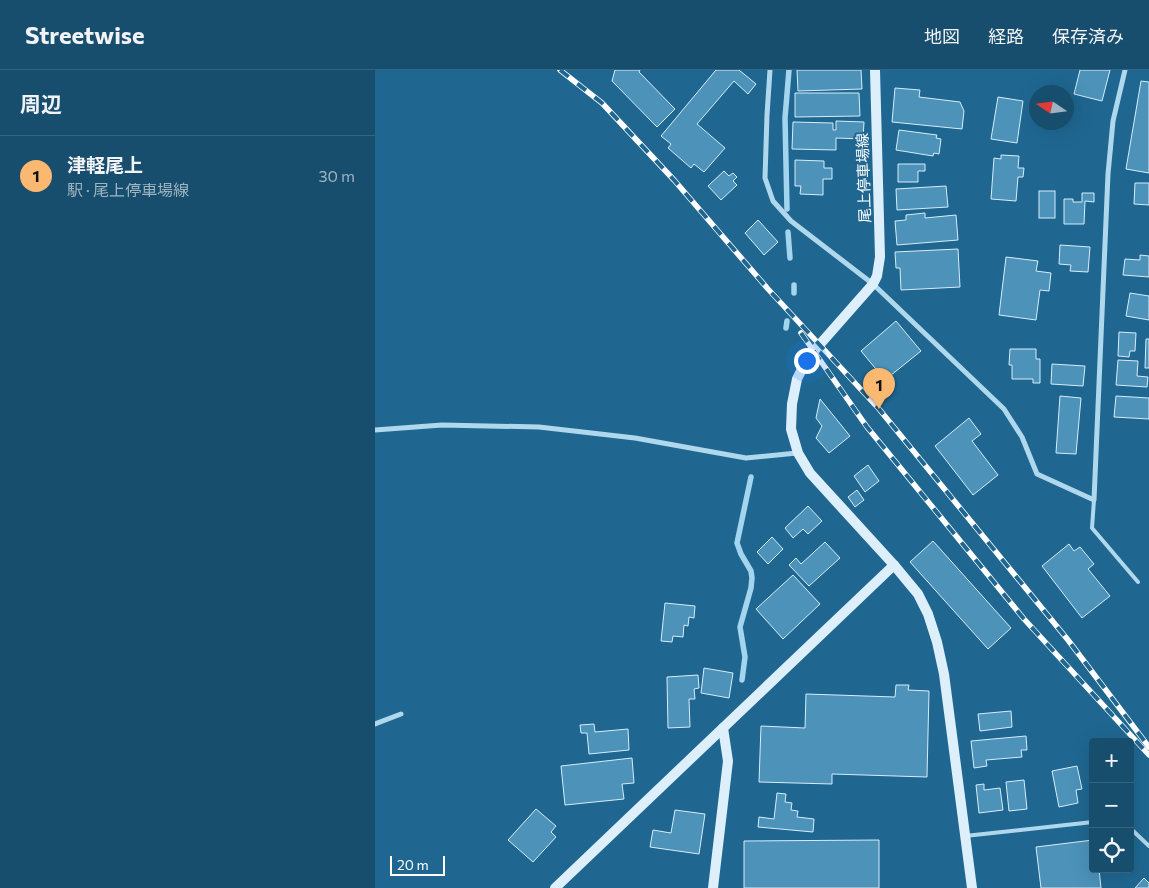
<!DOCTYPE html>
<html lang="ja">
<head>
<meta charset="utf-8">
<style>
	:root { --surface:#174d6d; --page:#205472; --text:#f1f3f6; --muted:#9eb4c2; --line:#366480; --accent:#fbb871 }
	body { margin:0; font-family:Commissioner,"Noto Sans JP",sans-serif; background:var(--page); color:var(--text) }
	.controls { position:absolute; right:15px; bottom:15px; display:grid; overflow:hidden; border-radius:5px; box-shadow:0 5px 20px #0002 }
	.controls button { width:45px; height:45px; display:grid; place-items:center; padding:0; border:0; border-bottom:1px solid var(--line); background:var(--surface); color:var(--text); font:25px sans-serif }
	.compass { position:absolute; left:654px; top:15px; width:45px; height:45px; border-radius:50%; background:var(--surface); box-shadow:0 5px 20px #0002; rotate:283deg }
	.scale { position:absolute; left:15px; bottom:12px; width:55px; box-sizing:border-box; padding-left:5px; border:2px solid #fff; border-top:0; font-size:14px; line-height:18px; white-space:nowrap; color:#fff; -webkit-text-stroke:4px #1f6791; paint-order:stroke }
	.you { position:absolute; left:431px; top:290px; width:18px; height:18px; margin:-12px; border:4px solid #fff; border-radius:50%; background:#1a73e8; box-shadow:0 0 0 8px #1a73e833 }
	.badge { display:grid; place-items:center; width:32px; height:32px; border-radius:50%; background:var(--accent); color:#111; font-size:16px; font-weight:700 }
	.pin { position:absolute; translate:-50% -41px; filter:drop-shadow(0 1px 2px #0008) }
	.pin::after { content:''; position:absolute; top:26px; width:18px; height:15px; background:inherit; clip-path:polygon(0 0,100% 0,50% 100%) }
	.list { margin:0; padding:0; list-style:none }
	h2 { display:flex; justify-content:space-between; align-items:center; height:65px; margin:0; padding:0 20px; font-size:21px }
	h2 small { font-size:16px; font-weight:400; color:var(--muted) }
	.list li { display:grid; grid-template-columns:32px 1fr auto; gap:15px; align-items:center; box-sizing:border-box; height:80px; padding:0 20px; border-top:1px solid var(--line) }
	.list b { display:block; font-size:19px; white-space:nowrap }
	.list p { margin:0; font-size:16px; white-space:nowrap; color:var(--muted) }
	.list em { font-size:16px; font-style:normal; color:var(--muted) }
	.icon { flex:none; width:28px; height:28px; fill:none; stroke:currentColor; stroke-width:2; stroke-linecap:round; stroke-linejoin:round }
	.map { position:relative; flex:none; width:774px; height:818px; overflow:hidden }
	header { display:flex; align-items:center; gap:30px; box-sizing:border-box; height:70px; padding:0 25px; background:var(--surface); border-bottom:1px solid var(--line) }
	header strong { font-size:24px }
	nav { display:flex; gap:28px; margin-inline-start:auto; font-size:18px }
	main { display:flex }
	aside { flex:1; background:var(--surface) }
	.map>svg:first-child { display:block }
</style>
</head>
<body>
<header>
<strong>Streetwise</strong>
<nav><a>地図</a><a>経路</a><a>保存済み</a></nav>
</header>
<main>
<aside>
<h2>周辺<small></small></h2>
<ul class="list">
<li><span class="badge">1</span><div><b>津軽尾上</b><p>駅 · 尾上停車場線</p></div><em>30 m</em></li>
</ul>
</aside>
<div class="map">
<svg width="774" height="818" viewBox="0 0 774 818">
	<rect width="100%" height="100%" fill="#1f6791"/>
	<g fill="none" stroke-linecap="round" stroke-linejoin="round">
		<g stroke="#a4d5ef" stroke-width="5.5">
			<polyline points="412,139 410,48 414,0"/>
			<polyline points="413,162 415,188"/>
			<polyline points="419,223 419,215"/>
			<polyline points="411,258 412,251"/>
			<polyline points="367,610 370,587 365,557 376,518 377,508 376,501 366,484 362,473 376,407"/>
		</g>
	</g>
	<g fill="#4c92b9" stroke="#d6edfa">
		<polygon points="240,0 265,0 264,2 300,39 282,57 237,11"/>
		<polygon points="341,0 364,0 381,14 373,24 359,11 322,54 350,78 329,102 319,94 316,98 293,78 296,74 286,66"/>
		<polygon points="422,0 486,0 487,19 423,21"/>
		<polygon points="705,0 735,0 727,31 699,24"/>
		<polygon points="766,11 774,12 774,103 751,99"/>
		<polygon points="520,18 545,20 544,27 585,32 589,41 587,59 517,52"/>
		<polygon points="420,23 484,23 485,46 420,47"/>
		<polygon points="623,27 648,31 642,73 616,69"/>
		<polygon points="461,51 489,52 488,69 461,68 461,80 417,79 418,52 458,53 458,60 461,60"/>
		<polygon points="524,60 562,65 561,68 566,69 564,84 559,83 558,86 521,80"/>
		<polygon points="626,85 644,86 643,98 649,98 648,107 643,107 641,131 616,129 619,88 626,89"/>
		<polygon points="420,90 449,91 449,98 457,98 457,109 448,109 448,125 425,124 426,116 420,116"/>
		<polygon points="523,94 550,94 550,101 543,101 543,112 523,112"/>
		<polygon points="349,101 354,106 358,103 362,107 358,111 362,115 346,130 333,116"/>
		<polygon points="760,113 774,113 774,135 759,134"/>
		<polygon points="571,116 573,137 522,140 521,119"/>
		<rect x="664" y="121" width="16" height="27"/>
		<polygon points="707,123 719,123 719,132 710,131 709,154 689,154 689,129 698,129 698,132 707,132"/>
		<polygon points="550,143 550,148 581,145 583,170 522,175 520,151 531,150 531,145"/>
		<polygon points="383,150 403,172 389,185 370,163"/>
		<polygon points="685,175 715,177 713,202 695,201 696,195 684,194"/>
		<polygon points="583,179 585,217 526,220 525,198 521,198 520,182"/>
		<polygon points="765,185 774,186 774,207 748,205 750,189 765,190"/>
		<polygon points="631,187 663,191 661,201 676,203 674,221 665,220 661,250 624,245"/>
		<polygon points="755,223 774,226 774,250 751,246"/>
		<polygon points="521,251 546,281 510,310 486,281"/>
		<polygon points="744,262 761,263 760,281 755,281 754,287 743,286"/>
		<polygon points="771,269 774,269 774,298 770,298"/>
		<polygon points="635,279 661,279 661,289 665,289 665,313 658,313 658,309 637,309 637,295 634,295"/>
		<polygon points="743,290 763,291 762,306 773,307 772,317 741,315"/>
		<polygon points="677,294 710,296 708,316 676,314"/>
		<polygon points="685,326 706,328 701,384 681,383"/>
		<polygon points="741,326 774,328 774,349 739,347"/>
		<polygon points="445,329 475,366 454,383 441,368 447,356 441,348"/>
		<polygon points="594,348 606,364 597,371 623,405 598,425 560,376"/>
		<polygon points="493,395 504,411 490,422 479,406"/>
		<polygon points="482,420 489,430 480,437 473,427"/>
		<polygon points="433,436 447,451 433,464 428,459 418,468 410,458"/>
		<polygon points="397,467 408,479 393,494 382,482"/>
		<polygon points="558,471 636,558 613,579 535,492"/>
		<polygon points="450,472 465,488 434,516 414,495 421,488 426,494"/>
		<polygon points="694,474 699,481 705,477 719,494 713,499 735,526 707,548 667,496"/>
		<polygon points="418,505 445,534 408,569 381,539"/>
		<polygon points="290,533 320,536 319,548 314,547 313,556 309,555 308,567 298,566 297,572 286,571"/>
		<polygon points="329,598 358,603 354,628 326,623"/>
		<polygon points="323,605 324,618 319,619 320,629 314,629 315,657 293,658 292,607"/>
		<polygon points="521,615 534,615 533,620 554,621 552,707 457,704 457,714 384,712 386,656 430,658 431,624 520,627"/>
		<polygon points="636,641 637,657 605,661 603,644"/>
		<polygon points="219,654 220,662 253,659 254,680 214,684 212,663 206,663 205,655"/>
		<polygon points="651,666 652,680 646,680 647,687 611,690 612,696 599,698 596,671"/>
		<polygon points="257,688 259,713 247,714 249,729 190,735 186,696"/>
		<polygon points="702,696 707,719 701,720 703,733 684,737 677,701"/>
		<polygon points="649,710 652,739 634,741 631,712"/>
		<polygon points="609,714 609,720 625,718 628,740 604,743 601,715"/>
		<polygon points="402,723 411,724 410,732 417,733 416,740 423,741 422,747 439,749 438,762 383,757 384,747 399,749"/>
		<polygon points="161,739 181,756 176,762 181,767 158,792 133,770"/>
		<polygon points="300,740 330,744 324,784 275,777 278,760 296,763"/>
		<polygon points="504,770 504,818 369,818 369,771"/>
		<polygon points="718,770 718,799 724,799 726,818 666,818 661,777"/>
		<polygon points="769,808 774,813 774,818 760,818"/>
	</g>
	<g fill="none" stroke-linecap="round" stroke-linejoin="round">
		<g stroke="#b0d8ed" stroke-width="4">
			<polyline points="719,430 717,458 763,512"/>
			<polyline points="755,758 774,776"/>
			<polyline points="590,766 718,752"/>
		</g>
		<g stroke="#b0d8ed" stroke-width="5">
			<polyline points="395,0 392,45 390,108 398,131 416,151 498,214 629,339 647,367 662,404 719,430 733,104 738,51 750,0"/>
			<polyline points="0,360 67,355 164,357 260,368 371,388 422,383"/>
			<polyline points="0,654 26,644"/>
		</g>
		<g stroke="#ddeffa" stroke-width="10">
			<polyline points="500,0 505,187 502,206 498,214 432,289 422,309 417,334 416,359 423,383 435,403 519,495 543,524 553,544 562,572 569,604 597,818"/>
			<polyline points="180,818 519,495"/>
			<polyline points="338,818 353,691 348,658"/>
		</g>
		<g stroke="#fff" stroke-width="5.5">
			<g id="rail">
				<polyline points="185,0 227,33 299,110 393,219 504,339 693,570 774,677"/>
				<polyline points="426,263 492,357 649,549 774,685"/>
			</g>
		</g>
		<use href="#rail" stroke="#1f6791" stroke-width="4" stroke-dasharray="11" stroke-linecap="butt"/>
	</g>
	<g text-anchor="middle" dominant-baseline="central" stroke-width="4" stroke-linejoin="round" paint-order="stroke">
		<g font-size="15" fill="#fff" stroke="#1f6791">
			<text transform="translate(488 108) rotate(-92)">尾上停車場線</text>
		</g>
	</g>
</svg>
<div class="controls">
<button>+</button>
<button>−</button>
<button><svg class="icon" aria-label="locate" viewBox="0 0 24 24"><circle cx="12" cy="12" r="6"/><path d="M12 2v4M12 18v4M2 12h4M18 12h4"/></svg></button>
</div>
<svg class="compass" viewBox="-18 -18 36 36"><path d="M0-13l5 13h-10z" fill="#e53935"/><path d="M0 13l5-13h-10z" fill="#9eb4c2"/></svg>
<div class="scale">20 m</div>
<div class="you"></div>
<div class="pin badge" style="left:504px;top:339px">1</div>
</div>
</main>
</body>
</html>
